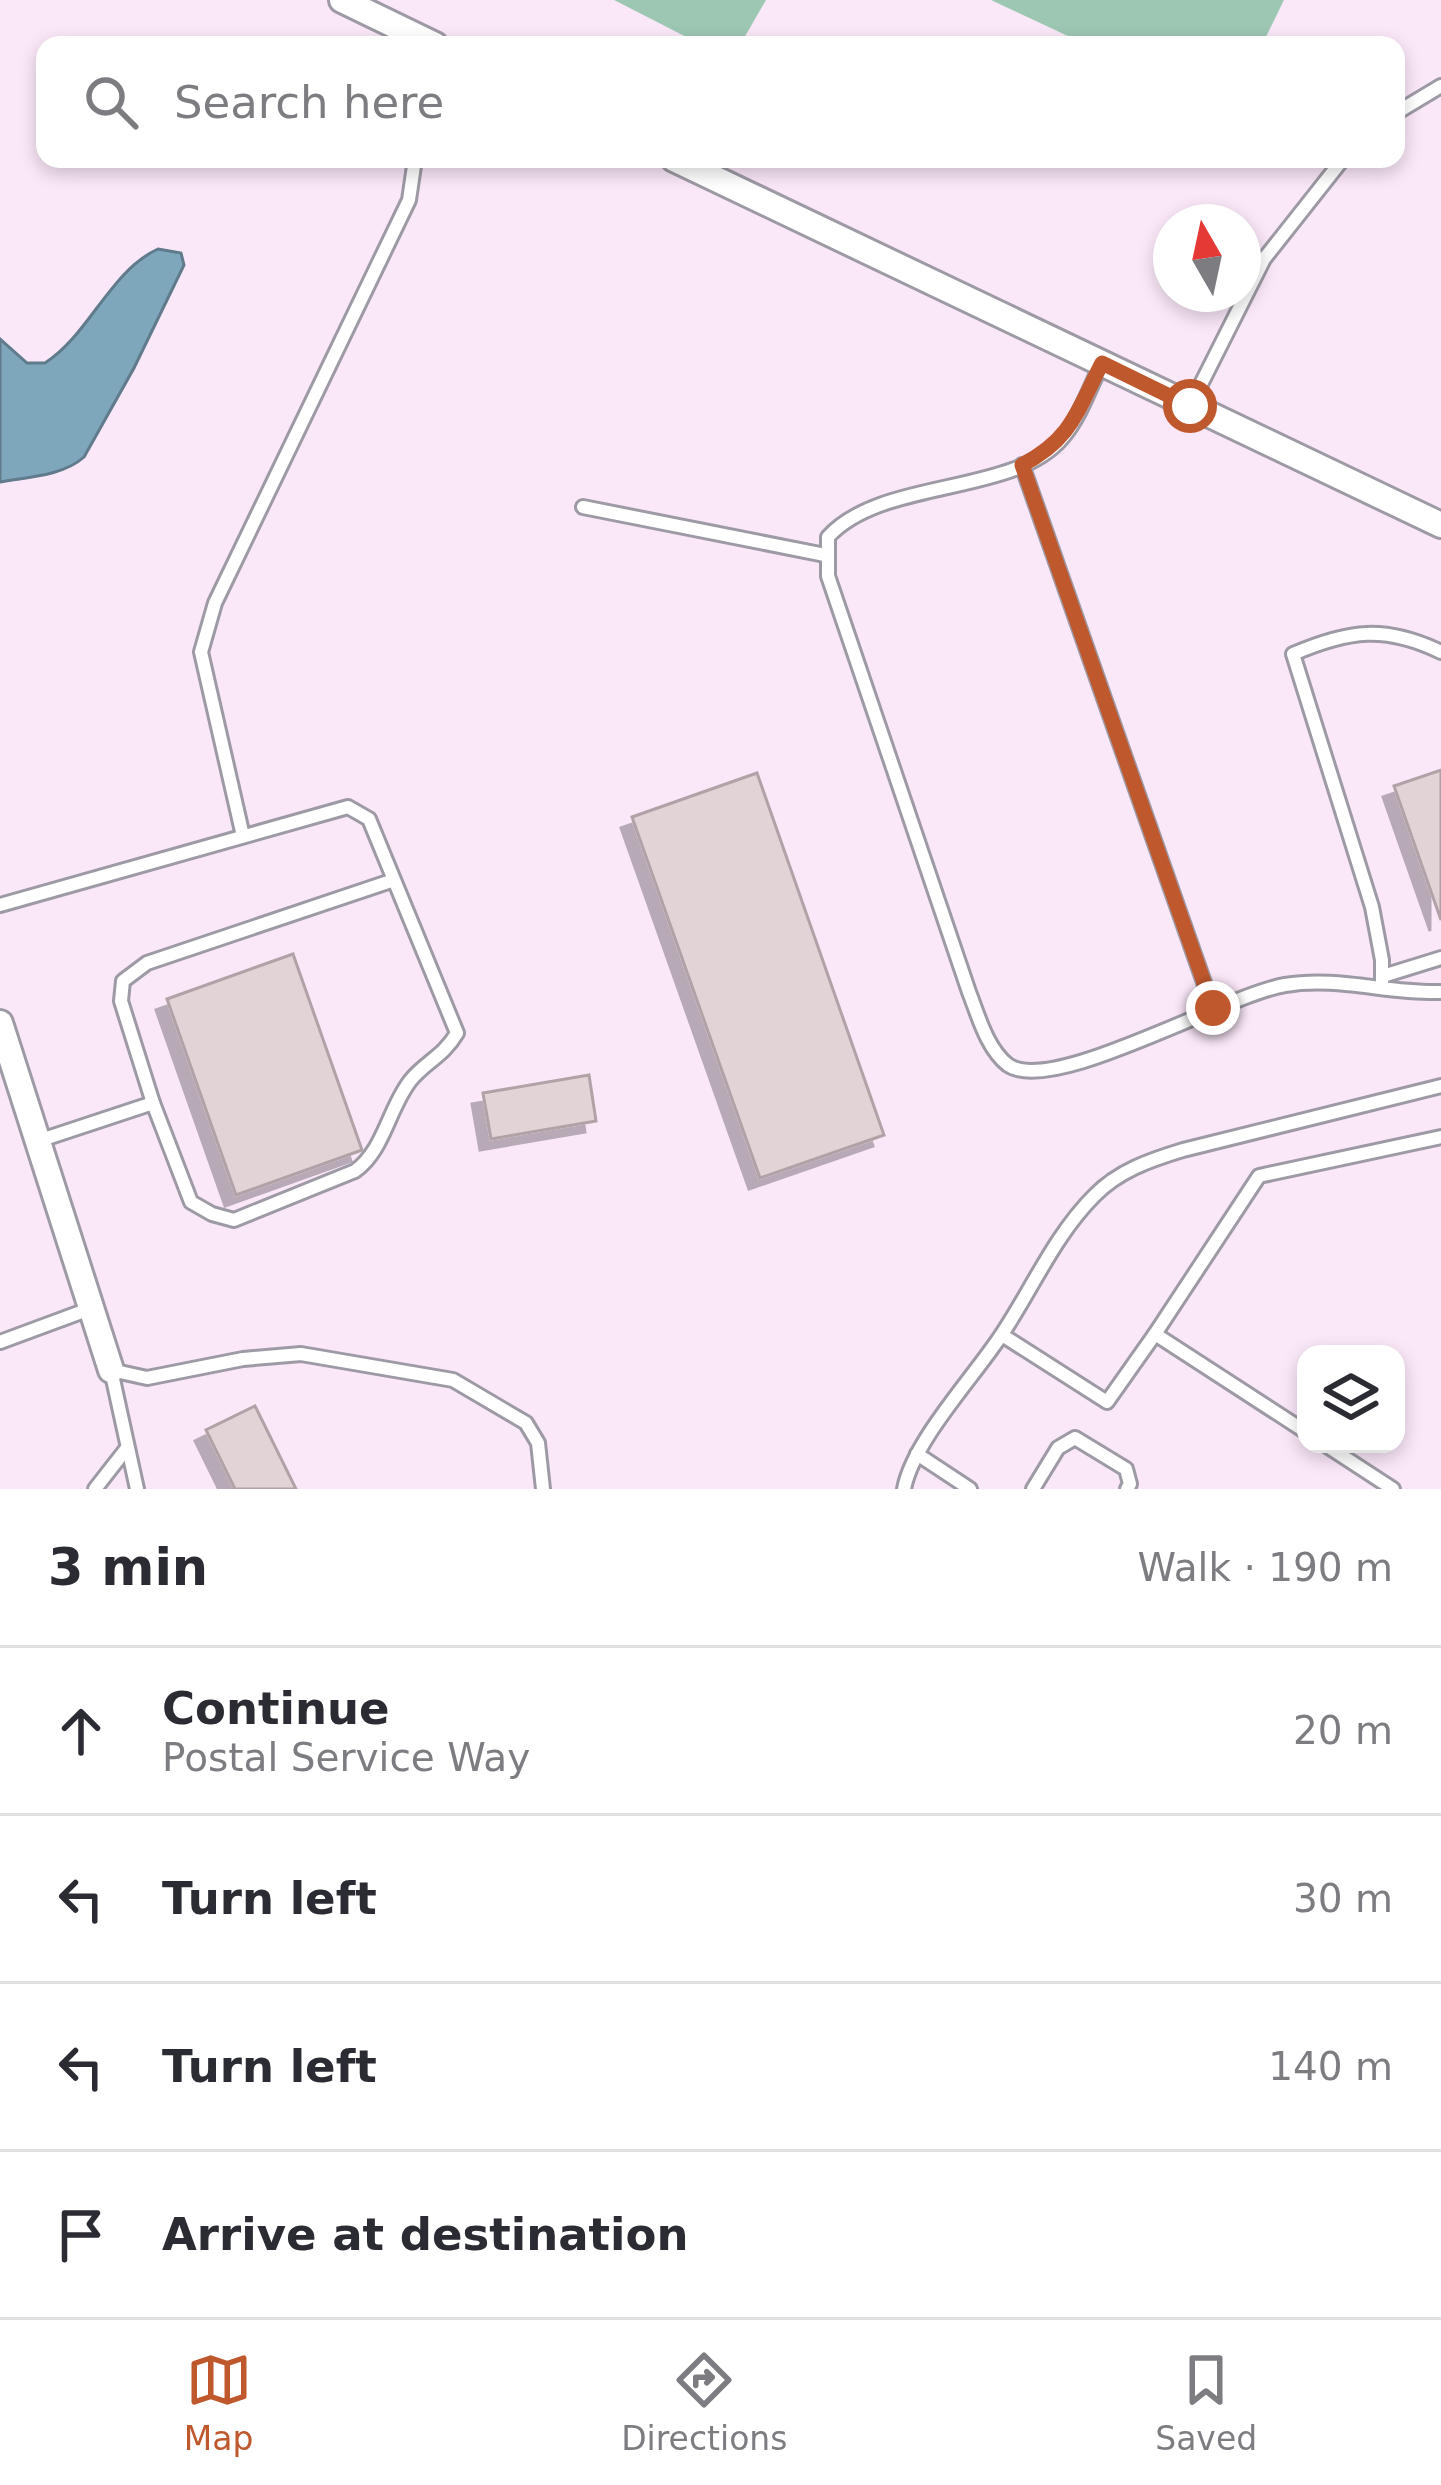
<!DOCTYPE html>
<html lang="en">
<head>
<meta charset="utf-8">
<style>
	:root { --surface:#fff; --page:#f2f2f3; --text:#2b2b33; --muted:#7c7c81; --line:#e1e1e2; --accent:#bf582d }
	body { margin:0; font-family:"DejaVu Sans",sans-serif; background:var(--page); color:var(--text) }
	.controls { position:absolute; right:36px; bottom:36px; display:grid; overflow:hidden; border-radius:24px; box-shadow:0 6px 18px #0003 }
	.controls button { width:108px; height:108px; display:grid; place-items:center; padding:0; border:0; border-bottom:3px solid var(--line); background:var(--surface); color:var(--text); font:60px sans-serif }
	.compass { position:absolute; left:1153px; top:204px; width:108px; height:108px; border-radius:50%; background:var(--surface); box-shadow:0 6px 18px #0003; rotate:351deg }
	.stop { position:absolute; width:36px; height:36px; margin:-27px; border:9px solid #bf582d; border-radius:50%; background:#fff }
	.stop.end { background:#bf582d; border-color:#fff; box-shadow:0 3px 12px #0008 }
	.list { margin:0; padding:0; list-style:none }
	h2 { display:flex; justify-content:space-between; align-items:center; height:156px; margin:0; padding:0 48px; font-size:51px }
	h2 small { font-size:39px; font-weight:400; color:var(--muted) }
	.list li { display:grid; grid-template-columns:78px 1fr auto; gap:36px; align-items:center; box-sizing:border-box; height:168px; padding:0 48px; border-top:3px solid var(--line) }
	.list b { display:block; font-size:45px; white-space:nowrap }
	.list p { margin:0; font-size:39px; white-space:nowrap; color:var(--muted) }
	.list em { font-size:39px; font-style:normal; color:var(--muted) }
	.icon { flex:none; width:66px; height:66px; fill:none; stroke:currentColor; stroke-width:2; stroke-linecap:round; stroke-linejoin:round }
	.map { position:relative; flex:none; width:1441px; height:1489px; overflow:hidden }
	.search { position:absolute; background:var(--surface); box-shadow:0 6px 18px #0003; left:36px; right:36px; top:36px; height:132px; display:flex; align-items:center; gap:30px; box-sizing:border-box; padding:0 42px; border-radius:24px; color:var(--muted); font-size:45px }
	.sheet { height:828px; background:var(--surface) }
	nav { display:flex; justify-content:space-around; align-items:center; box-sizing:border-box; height:168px; border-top:3px solid var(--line); background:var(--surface); font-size:33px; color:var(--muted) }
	nav a { display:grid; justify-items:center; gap:6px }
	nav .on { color:var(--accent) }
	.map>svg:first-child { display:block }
</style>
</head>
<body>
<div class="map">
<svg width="1441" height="1489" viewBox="0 0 1441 1489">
	<defs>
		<filter id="shadow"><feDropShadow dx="-11" dy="11" stdDeviation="0" flood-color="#0004"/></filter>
	</defs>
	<rect width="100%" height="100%" fill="#f9f6fe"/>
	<g fill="#fae7f8" fill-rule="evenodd">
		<path d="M 0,0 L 614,0 L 702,45 L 45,45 L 45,159 L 1396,159 L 1396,45 L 1262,45 L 1284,0 L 1441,0 L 1441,1489 L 0,1489 ZM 1171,222 L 1243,222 L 1243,294 L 1171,294 ZM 1306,1354 L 1396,1354 L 1396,1444 L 1306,1444 Z"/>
		<polygon points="766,0 991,0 1087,45 740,45"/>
	</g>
	<g fill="#9dc7b3">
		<polygon points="614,0 766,0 740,45 702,45"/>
		<polygon points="991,0 1284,0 1262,45 1087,45"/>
	</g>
	<path fill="#7fa7bc" stroke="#607b8b" stroke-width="3" d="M 158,249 L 181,253 L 184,265 L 134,368 L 84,457 C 63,476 27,477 0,482 L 0,339 L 27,363 L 45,363 C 89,335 110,271 158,249 Z"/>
	<g fill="#e2d3d7" stroke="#b0a2a6" stroke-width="3" filter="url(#shadow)">
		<polygon points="1441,770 1441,920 1394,786"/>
		<polygon points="757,773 884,1135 760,1178 632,817"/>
		<polygon points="293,954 362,1150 236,1195 167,999"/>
		<polygon points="589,1075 596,1121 491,1139 483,1093"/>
		<polygon points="255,1406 296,1489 235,1489 206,1430"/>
	</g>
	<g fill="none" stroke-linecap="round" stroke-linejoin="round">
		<g stroke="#9e9aa5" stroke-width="18">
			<g id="service">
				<polyline points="1396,113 1441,86"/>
				<path d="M 1102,363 C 1090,387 1080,417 1063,437 C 1014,497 883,477 828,537 L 828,576 L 969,992 C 978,1015 987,1049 1008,1065 C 1052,1096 1225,995 1285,985 C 1338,976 1388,994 1441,992"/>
				<polyline points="1190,406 1264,259 1343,159"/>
				<polyline points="1022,465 1213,1008"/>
				<polyline points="583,507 825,555"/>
				<polyline points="243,836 201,652 215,603 409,200 415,159"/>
				<path d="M 0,905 L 348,807 L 369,819 L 457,1033 C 443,1057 425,1062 410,1081 C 388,1110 384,1150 355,1171 L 234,1220 L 212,1214 L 191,1202 L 153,1103 L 121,1001 L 123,981 L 147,963 L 394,880"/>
				<polyline points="1383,976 1441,958"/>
				<path d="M 1382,988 L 1382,960 L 1372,907 L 1293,654 C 1349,630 1385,625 1441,652"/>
				<polyline points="38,1141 153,1103"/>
				<polyline points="1002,1335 1107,1402 1155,1334"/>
				<polyline points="0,1342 92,1308"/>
				<polyline points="1306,1432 1155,1334 1259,1176 1441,1137"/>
				<polyline points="1324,1444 1393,1489"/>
				<polyline points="917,1454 970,1489"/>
				<polyline points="95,1489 127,1448"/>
				<polyline points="137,1489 111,1370 147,1378 243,1359 301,1354 453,1380 526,1423 538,1443 543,1489"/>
				<path d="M 904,1489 C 913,1441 974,1377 1002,1334 C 1032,1289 1055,1235 1094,1196 C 1118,1171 1150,1160 1183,1150 L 1441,1086"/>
				<polyline points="1033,1489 1058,1448 1075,1438 1126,1469 1130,1484 1127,1489"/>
			</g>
		</g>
		<g stroke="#9e9aa5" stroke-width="30">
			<g id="minor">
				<polyline points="342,0 435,45"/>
				<polyline points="674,159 1441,525"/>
				<polyline points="0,1023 111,1370"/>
			</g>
		</g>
		<use href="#service" stroke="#fff" stroke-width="12"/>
		<use href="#minor" stroke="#fff" stroke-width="24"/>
	</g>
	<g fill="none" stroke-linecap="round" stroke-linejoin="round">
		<path stroke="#bf582d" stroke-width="15" d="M 1190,406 L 1102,363 C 1077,411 1072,439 1022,465 L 1213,1008"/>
	</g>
</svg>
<div class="controls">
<button><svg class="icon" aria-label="layers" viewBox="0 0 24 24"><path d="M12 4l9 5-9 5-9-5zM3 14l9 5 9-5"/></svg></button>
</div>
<svg class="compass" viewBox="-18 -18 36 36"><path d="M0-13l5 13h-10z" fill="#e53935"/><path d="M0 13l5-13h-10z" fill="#7c7c81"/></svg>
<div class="stop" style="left:1190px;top:406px"></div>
<div class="stop end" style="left:1213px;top:1008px"></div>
<div class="search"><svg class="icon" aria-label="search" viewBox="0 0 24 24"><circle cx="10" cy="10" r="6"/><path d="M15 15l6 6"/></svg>Search here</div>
</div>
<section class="sheet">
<h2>3 min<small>Walk · 190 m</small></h2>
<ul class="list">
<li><svg class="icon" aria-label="ahead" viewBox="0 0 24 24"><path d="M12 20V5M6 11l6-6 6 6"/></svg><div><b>Continue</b><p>Postal Service Way</p></div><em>20 m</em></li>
<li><svg class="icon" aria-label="left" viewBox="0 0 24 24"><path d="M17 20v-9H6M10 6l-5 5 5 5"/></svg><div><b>Turn left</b></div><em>30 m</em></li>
<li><svg class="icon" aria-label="left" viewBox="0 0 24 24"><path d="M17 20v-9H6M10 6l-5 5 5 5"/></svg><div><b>Turn left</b></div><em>140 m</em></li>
<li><svg class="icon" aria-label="arrive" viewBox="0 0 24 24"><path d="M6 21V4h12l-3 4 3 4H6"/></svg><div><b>Arrive at destination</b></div></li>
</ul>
</section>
<nav>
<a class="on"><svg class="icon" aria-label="map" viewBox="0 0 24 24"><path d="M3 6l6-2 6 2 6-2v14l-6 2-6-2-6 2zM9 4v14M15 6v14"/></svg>Map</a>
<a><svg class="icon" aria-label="directions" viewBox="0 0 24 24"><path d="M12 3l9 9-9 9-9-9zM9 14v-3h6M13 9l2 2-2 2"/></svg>Directions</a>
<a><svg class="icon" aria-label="saved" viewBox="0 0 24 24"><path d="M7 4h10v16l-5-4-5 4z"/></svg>Saved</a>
</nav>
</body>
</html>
